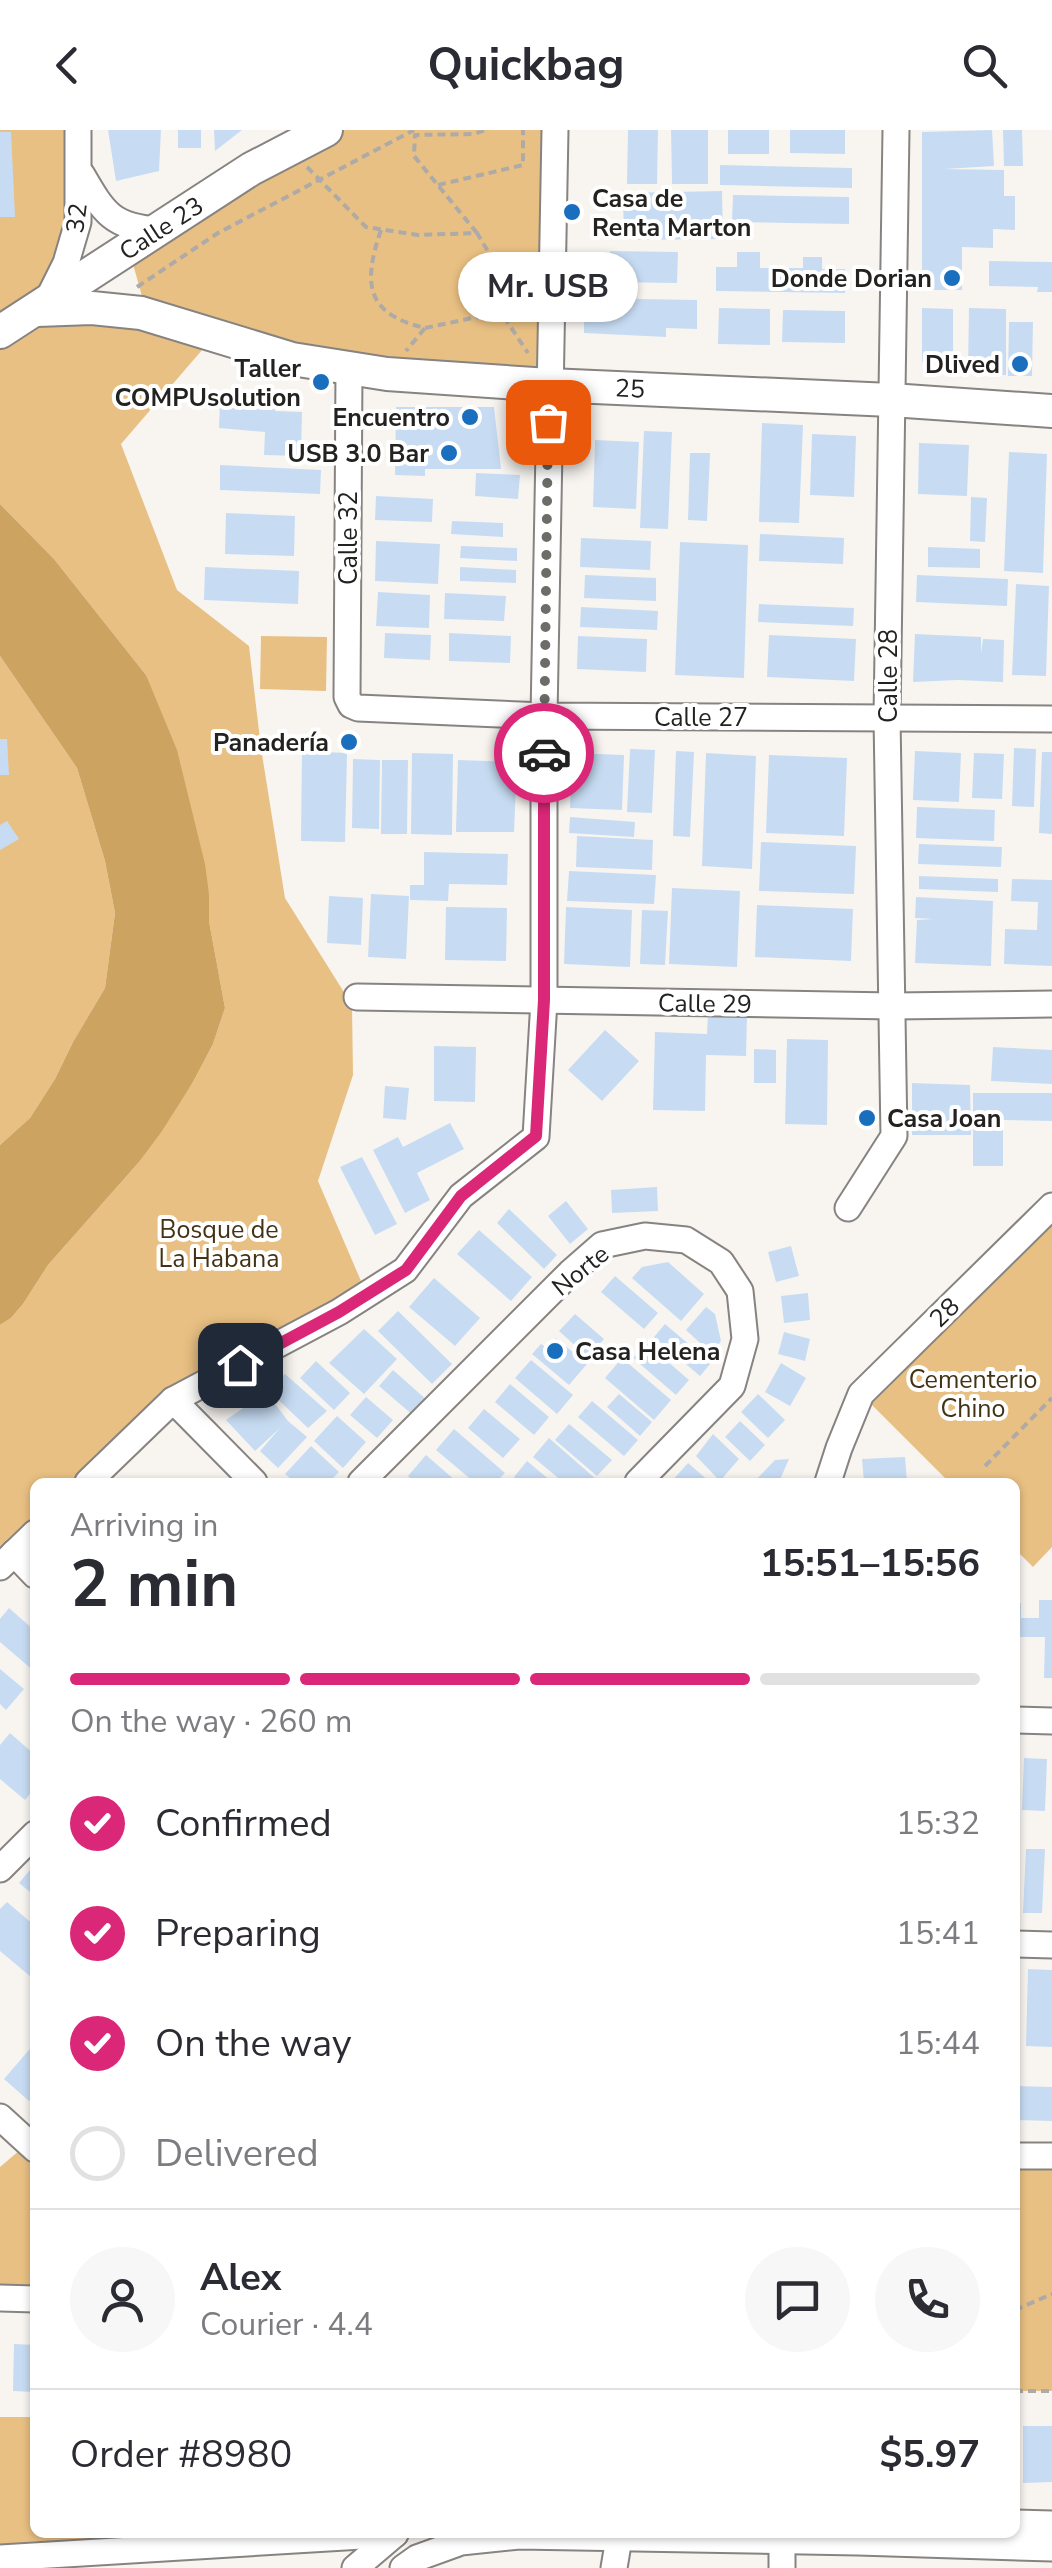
<!DOCTYPE html>
<html lang="en">
<head>
<meta charset="utf-8">
<style>
  body { margin:0; font-family:"Nunito Sans",sans-serif; background:#f7f7f7; color:#2b2b33; height:100vh; display:flex; flex-direction:column; font-size:38px; white-space:nowrap }
  * { box-sizing:border-box; margin:0 }
  p { font-size:32px; color:#7c7c81 }
  .icon { flex:none; width:55px; height:55px; fill:none; stroke:currentColor; stroke-width:2; stroke-linecap:round; stroke-linejoin:round }
  .map { position:relative; flex:1; overflow:hidden }
  .panel { position:absolute; left:30px; top:1348px; width:990px; height:1060px; display:flex; flex-direction:column; background:#fff; border-radius:15px; box-shadow:0 2px 8px #0004 }
  .panel>* { flex:none }
  .pin { position:absolute; display:grid; place-items:center; width:85px; height:85px; color:#fff; margin:-42px; border-radius:20px; box-shadow:0 5px 15px #0006 }
  .courier { position:absolute; display:grid; place-items:center; width:100px; height:100px; margin:-50px; border:8px solid #db2777; border-radius:50%; background:#fff; color:#222; box-shadow:0 2px 12px #0007 }
  .bubble { position:absolute; height:70px; border-radius:35px; background:#fff; box-shadow:0 2px 8px #0004; font-size:32px; font-weight:700; line-height:70px; text-align:center }
  .headline em { font-style:normal; font-weight:700 }
  .headline div { display:flex; flex-direction:column-reverse }
  .headline { display:flex; align-items:center; justify-content:space-between; height:170px; padding:0 40px }
  h1 { font-size:65px; font-weight:700; line-height:75px }
  .bar { display:grid; grid-template-columns:repeat(4,1fr); gap:15px 10px; align-content:center; height:120px; padding:0 40px }
  .bar i { height:12px; border-radius:8px; background:#e1e1e2 }
  .bar .on { background:#db2777 }
  .bar p { grid-column:span 4 }
  .line { display:flex; align-items:center; gap:25px; padding:0 40px; border-top:2px solid #e1e1e2 }
  .line div { flex:1 }
  .round { display:grid; place-items:center; flex:none; width:105px; height:105px; border-radius:52px; background:#f7f7f7 }
  ol { padding:0 40px; list-style:none }
  li { display:flex; align-items:center; gap:30px; height:110px }
  li p { margin-inline-start:auto }
  li .icon { padding:10px; border-radius:50%; background:#db2777; color:#fff; stroke-width:4 }
  li:last-child { color:#7c7c81 }
  li i { width:55px; height:55px; border:5px solid #e1e1e2; border-radius:50% }
  header { display:flex; justify-content:space-between; align-items:center; height:130px; padding:0 40px; background:#fff; font-size:45px; font-weight:700 }
  .map>svg:first-child { display:block }
</style>
</head>
<body>
<header><svg class="icon" aria-label="back" viewBox="0 0 24 24"><path d="M15 5l-7 7 7 7"/></svg>Quickbag<svg class="icon" aria-label="search" viewBox="0 0 24 24"><circle cx="10" cy="10" r="6"/><path d="M15 15l6 6"/></svg></header>
<div class="map">
<svg width="1052" height="2438" viewBox="0 0 1052 2438">
  <rect width="100%" height="100%" fill="#f8f5f1"/>
  <g fill="#e9c083">
    <path d="M0,0h76l3,74 -32,97 100,13 -18,-64 197,-120h229l-6,255 -334,-50 -94,109 56,146 72,56 12,102 24,150 67,107 1,70 -35,106 49,114 -194,105 -85,82h-53v51l-35,34v-242l11,-7 12,-14 25,-39 91,-103 54,-80 20,-38 12,-36 -16,-87v-27l-63,-219 -92,-116 -54,-55z"/>
    <path d="M261,506l66,1 -1,54 -66,-2z"/>
    <path d="M0,526l77,112 28,93 10,52 -10,75 -32,54 -18,37 -25,39 -30,27z"/>
    <path d="M1052,1078v339l-19,20 -18,-18v-67h-66l-88,-88z"/>
    <path d="M27,2014l8,5v148l-35,-1v-129z"/>
    <rect x="1015" y="2026" width="37" height="235"/>
    <path d="M0,2287h35v115l131,1 2,16 -168,10z"/>
  </g>
  <path fill="#cda361" d="M0,374l54,55 92,116 31,75 28,114 4,30v27l16,87 -12,36 -20,38 -31,49 -23,31 -91,103 -25,39 -12,14 -11,7v-180l30,-27 25,-39 18,-37 32,-54 10,-75 -10,-52 -28,-93 -77,-112z"/>
  <g fill="#c7dcf3">
    <path d="M108,0h53l-2,41 -43,10z"/>
    <rect x="178" y="0" width="23" height="18"/>
    <path d="M214,0h28l-27,21z"/>
    <path d="M628,0h30l-1,54h-30z"/>
    <path d="M671,0h37v54h-36z"/>
    <rect x="728" y="0" width="41" height="24"/>
    <path d="M790,0h55v24l-55,-1z"/>
    <path d="M992,0l2,36 -49,3 59,1v26h11v34l-22,-1v19l-31,-1v43h-40v-158z"/>
    <path d="M1003,0h19l1,36h-19z"/>
    <path d="M0,2h11l4,85h-15z"/>
    <path d="M720,35l132,3v20l-132,-3z"/>
    <path d="M722,61l1,48 -99,1 -1,-47z"/>
    <path d="M733,65l116,2v27l-117,-2z"/>
    <path d="M610,121l68,1 -1,31 -68,-1z"/>
    <path d="M737,122h23v16h43v-11h19v12h23v24l-129,-2v-24h21z"/>
    <path d="M989,131l63,1v30h-15l1,-5 -49,-1z"/>
    <path d="M584,168l113,2v29l-31,-1v9l-82,-4z"/>
    <path d="M719,178l51,1v36l-52,-1z"/>
    <path d="M922,178l31,1v53h-31z"/>
    <path d="M969,178l37,1v66h-20v-6h-18z"/>
    <path d="M783,180l62,1v32l-63,-1z"/>
    <path d="M1009,192h24l-1,54h-24z"/>
    <path d="M244,261l32,1 -1,19 27,1 -1,44 -37,-1 1,-23 -46,-4 1,-27 23,1z"/>
    <path d="M396,277h98l7,62h-76v7l-30,-1z"/>
    <path d="M762,293l41,2 -4,98 -40,-1z"/>
    <path d="M644,301l28,1 -4,97 -28,-1z"/>
    <path d="M812,304l44,2 -2,61 -44,-2z"/>
    <path d="M595,310l44,2 -3,67 -43,-2z"/>
    <path d="M919,313l50,2 -2,51 -49,-2z"/>
    <path d="M1009,322l38,2 -4,119 -39,-2z"/>
    <path d="M690,323h20l-3,68 -19,-1z"/>
    <path d="M220,335l101,5 -1,24 -100,-4z"/>
    <path d="M476,343l44,2 -2,24 -43,-3z"/>
    <path d="M376,366l57,3 -1,23 -57,-2z"/>
    <path d="M971,367l16,1 -2,44 -15,-1z"/>
    <path d="M226,383l69,3 -1,40 -69,-2z"/>
    <path d="M452,391l51,2v14l-52,-3z"/>
    <path d="M760,404l84,4 -1,26 -84,-3z"/>
    <path d="M581,408l70,3 -1,29 -70,-3z"/>
    <path d="M376,411l64,3 -2,40 -63,-3z"/>
    <path d="M680,412l68,3 -4,133 -69,-3z"/>
    <path d="M461,416l56,2v13l-57,-3z"/>
    <path d="M928,417l52,2v19l-52,-1z"/>
    <path d="M205,437l94,4 -1,33 -94,-4z"/>
    <path d="M460,437l56,3v13l-56,-2z"/>
    <path d="M585,445l71,3v23l-72,-3z"/>
    <path d="M917,445l91,4 -1,27 -91,-4z"/>
    <path d="M1016,454l33,2 -3,90 -34,-1z"/>
    <path d="M378,462l52,3 -1,33 -53,-2z"/>
    <path d="M445,463l61,3 -2,25 -60,-2z"/>
    <path d="M759,474l95,4 -1,18 -95,-4z"/>
    <path d="M581,477l77,4 -1,19 -77,-3z"/>
    <path d="M385,503l46,2 -1,25 -46,-2z"/>
    <path d="M449,503l62,3 -1,27 -61,-2z"/>
    <path d="M915,504l66,3v16l2,-14 21,1 -1,42 -45,-2 -45,2z"/>
    <path d="M769,505l87,4 -2,42 -87,-4z"/>
    <path d="M578,506l69,3 -1,33 -69,-3z"/>
    <path d="M0,609h7l2,36h-9z"/>
    <path d="M1014,618l22,1 -2,58 -22,-1z"/>
    <path d="M630,619l25,1 -3,63 -25,-1z"/>
    <path d="M302,621l45,2 -2,89 -44,-1z"/>
    <path d="M676,621l18,1 -4,85 -17,-1z"/>
    <path d="M915,621l46,2 -2,49 -46,-2z"/>
    <path d="M1042,622h10v82l-13,-1z"/>
    <path d="M412,623l41,1 -1,81 -41,-1z"/>
    <path d="M572,623l52,2 -2,55 -52,-2z"/>
    <path d="M706,623l50,3 -4,113 -50,-3z"/>
    <path d="M974,623l30,1 -2,45 -30,-1z"/>
    <path d="M769,625l78,3 -3,78 -78,-3z"/>
    <path d="M353,629l27,1 -1,69 -27,-1z"/>
    <path d="M382,630h26l-1,74h-26z"/>
    <path d="M458,630l59,2 -3,70h-58z"/>
    <path d="M917,677l78,3 -1,31 -78,-3z"/>
    <path d="M570,687l65,5 -1,15 -65,-4z"/>
    <path d="M7,691l12,18 -19,11v-25z"/>
    <path d="M577,706l76,4 -1,30 -76,-3z"/>
    <path d="M761,712l95,4 -2,48 -95,-3z"/>
    <path d="M919,714l83,3 -1,20 -83,-3z"/>
    <path d="M424,722l84,2 -1,31 -58,-1 -1,17 -38,-1v-15h14z"/>
    <path d="M569,741l87,4 -2,29 -87,-3z"/>
    <path d="M919,746l79,3v13l-79,-3z"/>
    <path d="M1012,749l40,1v86l-48,-2 1,-35 32,1 1,-28 -27,-1z"/>
    <path d="M672,758l68,3 -3,76 -68,-3z"/>
    <path d="M371,764l38,2 -3,63 -38,-2z"/>
    <path d="M329,766l34,2 -2,47 -34,-2z"/>
    <path d="M916,767l77,4 -2,65 -76,-3 2,-43 16,-1 -18,-1z"/>
    <path d="M757,775l96,4 -2,52 -96,-4z"/>
    <path d="M446,777l61,1 -1,53 -61,-1z"/>
    <path d="M566,777l66,3 -2,57 -66,-3z"/>
    <path d="M642,780l26,1 -3,54 -25,-1z"/>
    <path d="M708,885l39,1 -1,40 -40,-1 -1,56 -52,-1 2,-78 52,2z"/>
    <path d="M605,900l34,31 -37,40 -34,-31z"/>
    <path d="M787,909l41,1 -1,85 -42,-1z"/>
    <path d="M434,916l42,1 -1,55 -41,-1z"/>
    <path d="M993,917l59,3v34l-61,-3z"/>
    <path d="M754,919l22,1v33h-22z"/>
    <path d="M912,953l58,2 1,50h-59z"/>
    <path d="M385,956l24,2 -3,32 -23,-2z"/>
    <path d="M973,963h79v28l-49,-1v46h-30z"/>
    <path d="M450,993l14,26 -47,24 13,27 -25,13 -32,-63 25,-13 5,10z"/>
    <path d="M362,1027l35,67 -22,11 -35,-68z"/>
    <path d="M657,1057l1,24 -46,2 -1,-23z"/>
    <path d="M566,1071l22,28 -18,15 -22,-28z"/>
    <path d="M509,1079l48,46 -13,14 -47,-46z"/>
    <path d="M479,1100l53,47 -21,24 -54,-47z"/>
    <path d="M791,1116l8,30 -23,6 -8,-30z"/>
    <path d="M668,1132l36,32 -23,27 -49,-43 10,-11z"/>
    <path d="M615,1146l43,37 -14,16 -43,-37z"/>
    <path d="M434,1148l46,40 -25,28 -46,-39z"/>
    <path d="M808,1163l2,27 -26,3 -3,-27z"/>
    <path d="M706,1177l9,7 6,27 -9,13 -26,-24z"/>
    <path d="M398,1181l54,53 -20,20 -54,-53z"/>
    <path d="M575,1184l29,25 -16,18 -29,-26z"/>
    <path d="M665,1194l46,39 -11,13 -46,-39z"/>
    <path d="M364,1199l33,30 -33,35 -35,-31z"/>
    <path d="M784,1202l26,7 -5,22 -27,-7z"/>
    <path d="M556,1208l31,26 -18,21 -37,-31 9,-10 6,4z"/>
    <path d="M646,1213l43,37 -13,15 -43,-37z"/>
    <path d="M622,1228l49,42 -17,20 -49,-42z"/>
    <path d="M531,1230l42,35 -16,19 -42,-36z"/>
    <path d="M316,1231l34,32 -16,17 -34,-32z"/>
    <path d="M781,1233l25,15 -16,28 -25,-14z"/>
    <path d="M393,1240l35,31 -13,16 -36,-31z"/>
    <path d="M285,1244l42,37 -19,17 -41,-39z"/>
    <path d="M510,1254l39,33 -15,18 -39,-33z"/>
    <path d="M266,1262l22,29 19,16 -29,31 -18,-17 20,-23 -25,23 -29,-31z"/>
    <path d="M619,1264l33,28 -12,14 -33,-29z"/>
    <path d="M758,1264l27,26 -17,18 -27,-26z"/>
    <path d="M366,1267l27,23 -16,18 -27,-23z"/>
    <path d="M592,1271l46,39 -14,16 -46,-39z"/>
    <path d="M484,1279l36,30 -17,19 -35,-30z"/>
    <path d="M337,1286l29,26 -23,26 -29,-27z"/>
    <path d="M740,1291l25,24 -15,16 -25,-24z"/>
    <path d="M569,1294l43,36 -15,16 -42,-36z"/>
    <path d="M454,1299l51,44 -9,9h-22l-38,-32z"/>
    <path d="M713,1304l26,25 -19,22 -24,-25z"/>
    <path d="M549,1308l48,42 -3,2h-31l-30,-25z"/>
    <path d="M311,1316l28,26 -10,10h-34l-10,-8z"/>
    <path d="M426,1325l31,27h-42l-7,-6z"/>
    <path d="M905,1327l2,25h-43l-2,-23z"/>
    <path d="M789,1329l-10,23h-25l21,-22z"/>
    <path d="M527,1331l25,21h-32l-6,-5z"/>
    <path d="M688,1333l22,19h-39z"/>
    <path d="M1039,1470h13v78h-8l1,-41h-30v-34h6v15h18z"/>
    <path d="M9,1478l26,23v41l-35,-30v-23z"/>
    <path d="M0,1539l24,20 -18,21 -6,-6z"/>
    <path d="M10,1603l25,22v33l-10,12 -25,-21v-34z"/>
    <path d="M1024,1628l23,1 -2,52 -23,-1z"/>
    <path d="M1026,1719h19l-3,64h-19z"/>
    <path d="M35,1734v32l-16,-13z"/>
    <path d="M7,1772l28,24v46l-4,5 -31,-26v-42z"/>
    <path d="M1028,1839l24,1v77l-26,-1z"/>
    <path d="M35,1913v52l-6,6 -25,-22z"/>
    <path d="M1015,1956l37,1v34l-37,-1z"/>
    <path d="M14,2214l21,1v47l-22,-1z"/>
    <path d="M1023,2296h29v56l-29,1z"/>
  </g>
  <g fill="none" stroke-linecap="round" stroke-linejoin="round">
    <defs>
      <g id="minor">
        <path d="M82,45c22,38 30,52 77,55"/>
        <path d="M47,171l19,-38 12,-41v-92"/>
        <path d="M349,239l-2,328 4,8 7,3 186,8 508,3"/>
        <path d="M357,867l536,9 159,-2"/>
        <path d="M848,1078l46,-72 -7,-418 9,-588"/>
        <path d="M173,1270l81,82"/>
        <path d="M88,1352l85,-82 166,-88 66,-42 56,-74 75,-59 8,-137v-284l11,-586"/>
        <path d="M361,1352l209,-209 32,-28 43,-9 41,4 35,22 19,29 5,48 -13,47 -94,96"/>
        <path d="M828,1352l11,-34 22,-54 191,-188"/>
        <path d="M14,1423l21,22"/>
        <path d="M0,1437l35,-34"/>
        <path d="M1015,1590l37,1"/>
        <path d="M0,1739l35,-35"/>
        <path d="M1015,1814l37,1"/>
        <path d="M0,1987l35,32"/>
        <path d="M1015,2026h37"/>
        <path d="M0,2168l35,1"/>
        <path d="M1015,2393l37,1"/>
        <path d="M0,2428l395,-24"/>
        <path d="M355,2438l40,-34"/>
        <path d="M403,2438l14,-10 44,-16 58,-6 339,6 194,6"/>
        <path d="M614,2438l6,-36"/>
        <path d="M782,2438v-36"/>
      </g>
      <g id="major">
        <path d="M37,180l55,-2 49,5 151,46 95,15 162,11 342,15 161,11"/>
        <path d="M0,202l251,-163 75,-39"/>
      </g>
    </defs>
    <use href="#minor" stroke="#868380" stroke-width="29"/>
    <use href="#major" stroke="#868380" stroke-width="36"/>
    <g stroke="#adaaa7" stroke-width="4" stroke-dasharray="8 5" stroke-linecap="butt">
      <path d="M307,37l59,60 52,8 59,-2 15,25 6,50 30,45"/>
      <path d="M438,55l85,-20v-35"/>
      <path d="M381,100c-18,53 -16,84 44,98l-19,23"/>
      <path d="M477,103l-63,-77 1,-21 58,-1 13,-4"/>
      <path d="M137,157l81,-54 196,-103"/>
      <path d="M425,198l76,-16"/>
      <path d="M985,1336l67,-68"/>
      <path d="M1015,2180l37,-16"/>
      <path d="M1015,2261h37"/>
    </g>
    <use href="#minor" stroke="#fff" stroke-width="25"/>
    <use href="#major" stroke="#fff" stroke-width="32"/>
  </g>
  <g fill="none" stroke-linecap="round" stroke-linejoin="round">
    <path stroke="#6e6c69" stroke-width="10" stroke-dasharray="0 18" d="M544,623l4,-331"/>
    <path stroke="#db2777" stroke-width="12" d="M240,1235l99,-53 67,-42 55,-74 75,-60 8,-136v-247"/>
  </g>
  <g fill="#196fbd" stroke="#fff" stroke-width="4">
    <circle cx="572" cy="82" r="10"/>
    <circle cx="952" cy="148" r="10"/>
    <circle cx="1020" cy="234" r="10"/>
    <circle cx="321" cy="252" r="10"/>
    <circle cx="470" cy="287" r="10"/>
    <circle cx="449" cy="323" r="10"/>
    <circle cx="349" cy="612" r="10"/>
    <circle cx="867" cy="988" r="10"/>
    <circle cx="555" cy="1221" r="10"/>
  </g>
  <g text-anchor="middle" stroke-width="8" stroke-linejoin="round" paint-order="stroke">
    <g font-size="25" font-weight="bold" fill="#232220" stroke="#fff" text-anchor="end">
      <text x="592" y="77" text-anchor="start">Casa de<tspan x="592" dy="29">Renta Marton</tspan></text>
      <text x="932" y="157">Donde Dorian</text>
      <text x="1000" y="243">Dlived</text>
      <text x="301" y="247">Taller<tspan x="301" dy="29">COMPUsolution</tspan></text>
      <text x="450" y="296">Encuentro</text>
      <text x="429" y="332">USB 3.0 Bar</text>
      <text x="329" y="621">Panadería</text>
      <text x="887" y="997" text-anchor="start">Casa Joan</text>
      <text x="575" y="1230" text-anchor="start">Casa Helena</text>
    </g>
    <g font-size="25" fill="#232220" stroke="#fff">
      <text transform="translate(76 88) rotate(-83)" y="9">32</text>
      <text transform="translate(161 98) rotate(-33)" y="9">Calle 23</text>
      <text transform="translate(630 258) rotate(3)" y="9">25</text>
      <text transform="translate(348 408) rotate(-90)" y="9">Calle 32</text>
      <text transform="translate(888 546) rotate(-90)" y="9">Calle 28</text>
      <text x="701" y="596">Calle 27</text>
      <text transform="translate(705 873) rotate(1)" y="9">Calle 29</text>
      <text transform="translate(580 1140) rotate(-39)" y="9">Norte</text>
      <text transform="translate(944 1182) rotate(-44)" y="9">28</text>
    </g>
    <g font-size="25" fill="#443214" stroke="#fff">
      <text x="219" y="1108">Bosque de<tspan x="219" dy="29">La Habana</tspan></text>
      <text x="973" y="1258">Cementerio<tspan x="973" dy="29">Chino</tspan></text>
    </g>
  </g>
</svg>
<div class="pin" style="left:548px;top:292px;background:#ea580c"><svg class="icon" aria-label="bag" viewBox="0 0 24 24"><path d="M5 8h14l-1 12H6zM9 8a3 3 0 0 1 6 0"/></svg></div>
<div class="pin" style="left:240px;top:1235px;background:#1f2937"><svg class="icon" aria-label="home" viewBox="0 0 24 24"><path d="M3 11l9-7 9 7M6 9v11h12V9"/></svg></div>
<div class="courier" style="left:544px;top:623px"><svg class="icon" aria-label="car" viewBox="0 0 24 24"><path d="M5 17H2v-5l4-1 3-4h7l3 4 3 1v5h-3M9 17h6M6 11h13"/><circle cx="7" cy="17" r="2"/><circle cx="17" cy="17" r="2"/></svg></div>
<div class="bubble" style="left:458px;top:122px;width:180px">Mr. USB</div>
<section class="panel">
<div class="headline"><div><h1>2 min</h1><p>Arriving in</p></div><em>15:51–15:56</em></div>
<div class="bar"><i class="on"></i><i class="on"></i><i class="on"></i><i></i><p>On the way · 260 m</p></div>
<ol>
<li><svg class="icon" aria-label="check" viewBox="0 0 24 24"><path d="M5 12l5 5 9-10"/></svg>Confirmed<p>15:32</p></li>
<li><svg class="icon" aria-label="check" viewBox="0 0 24 24"><path d="M5 12l5 5 9-10"/></svg>Preparing<p>15:41</p></li>
<li><svg class="icon" aria-label="check" viewBox="0 0 24 24"><path d="M5 12l5 5 9-10"/></svg>On the way<p>15:44</p></li>
<li><i></i>Delivered</li>
</ol>
<div class="line" style="height:180px"><a class="round"><svg class="icon" aria-label="person" viewBox="0 0 24 24"><circle cx="12" cy="8" r="4"/><path d="M4 21q1-7 8-7t8 7"/></svg></a><div><b>Alex</b><p>Courier · 4.4</p></div><a class="round"><svg class="icon" aria-label="chat" viewBox="0 0 24 24"><path d="M4 5h16v11H9l-5 4z"/></svg></a><a class="round"><svg class="icon" aria-label="phone" viewBox="0 0 24 24"><path d="M5 4h4l2 5-3 2q2 4 5 5l2-3 5 2v4C11 20 4 13 5 4z"/></svg></a></div>
<div class="line" style="height:130px"><div>Order #8980</div><b>$5.97</b></div>
</section>
</div>
</body>
</html>
